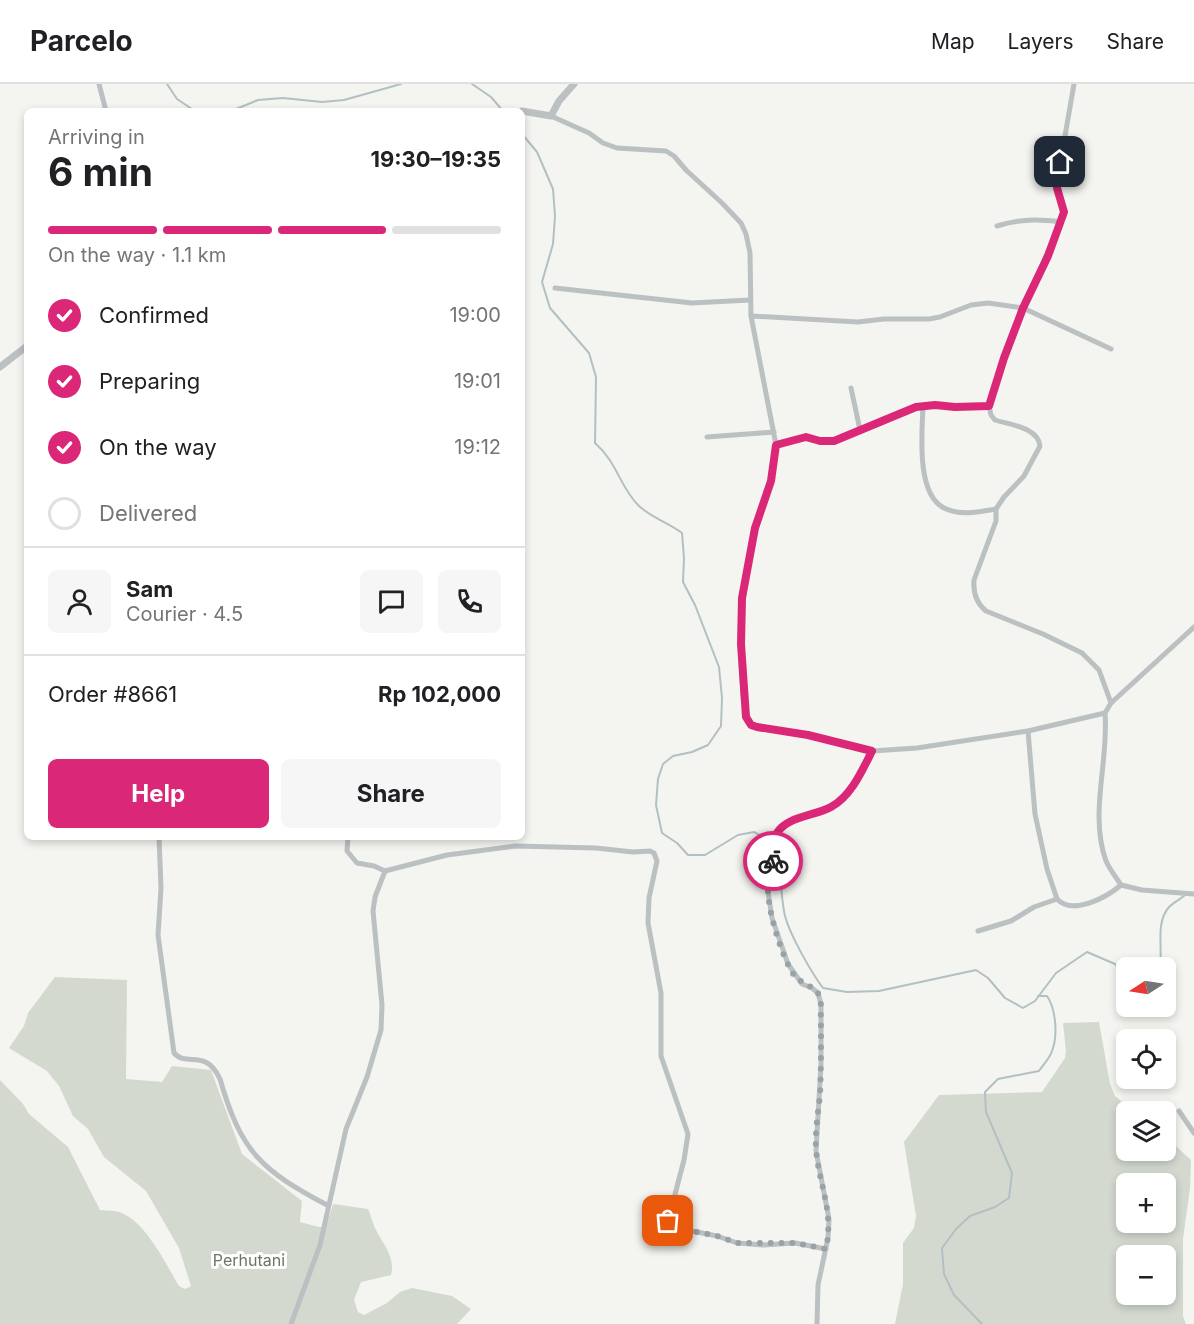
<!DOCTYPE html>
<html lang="en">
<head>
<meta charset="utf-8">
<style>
  body { margin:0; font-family:Inter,sans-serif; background:#f6f6f6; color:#202124; height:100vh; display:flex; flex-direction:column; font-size:22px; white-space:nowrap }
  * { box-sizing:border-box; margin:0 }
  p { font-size:20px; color:#757577 }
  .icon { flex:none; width:33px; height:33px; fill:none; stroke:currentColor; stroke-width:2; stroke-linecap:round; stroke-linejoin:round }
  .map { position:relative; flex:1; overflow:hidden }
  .drawer { position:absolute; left:24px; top:24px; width:501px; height:732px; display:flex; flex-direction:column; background:#fff; border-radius:9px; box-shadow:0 3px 9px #0003 }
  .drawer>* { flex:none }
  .needle { width:39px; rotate:258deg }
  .buttons { position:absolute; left:1116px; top:873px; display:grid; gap:12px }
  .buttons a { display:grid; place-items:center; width:60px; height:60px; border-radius:9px; background:#fff; box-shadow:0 3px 9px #0003; font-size:30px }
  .pin { position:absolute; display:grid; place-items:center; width:51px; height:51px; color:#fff; margin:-26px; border-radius:12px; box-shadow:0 3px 9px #0006 }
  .courier { position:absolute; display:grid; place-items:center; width:60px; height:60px; margin:-30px; border:4px solid #db2777; border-radius:50%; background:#fff; color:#222; box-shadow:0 2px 8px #0007 }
  .head em { font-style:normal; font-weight:700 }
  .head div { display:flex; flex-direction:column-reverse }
  .head { display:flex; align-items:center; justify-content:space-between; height:102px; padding:0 24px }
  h1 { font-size:39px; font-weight:700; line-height:45px }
  .bar { display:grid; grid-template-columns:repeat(4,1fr); gap:9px 6px; align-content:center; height:72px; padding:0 24px }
  .bar i { height:8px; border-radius:4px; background:#e0e0e0 }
  .bar .active { background:#db2777 }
  .bar p { grid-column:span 4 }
  .line { display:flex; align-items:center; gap:15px; padding:0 24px; border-top:2px solid #e0e0e0 }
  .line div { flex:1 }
  .round { display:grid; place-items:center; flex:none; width:63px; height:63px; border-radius:9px; background:#f6f6f6 }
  ol { padding:0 24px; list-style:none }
  li { display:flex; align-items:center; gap:18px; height:66px }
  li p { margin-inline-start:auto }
  li .icon { padding:6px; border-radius:50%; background:#db2777; color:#fff; stroke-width:4 }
  li:last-child { color:#757577 }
  li i { width:33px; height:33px; border:3px solid #e0e0e0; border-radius:50% }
  .cta { display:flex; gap:12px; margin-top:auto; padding:12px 24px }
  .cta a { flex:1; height:69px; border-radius:9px; background:#db2777; color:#fff; font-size:24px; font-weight:700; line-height:69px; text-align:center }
  .cta a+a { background:#f6f6f6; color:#202124 }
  header { display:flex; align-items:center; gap:36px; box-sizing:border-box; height:84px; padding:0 30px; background:#fff; border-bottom:2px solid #e0e0e0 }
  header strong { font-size:28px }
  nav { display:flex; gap:33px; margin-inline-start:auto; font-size:21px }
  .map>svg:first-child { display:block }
</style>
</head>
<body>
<header>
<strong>Parcelo</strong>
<nav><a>Map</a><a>Layers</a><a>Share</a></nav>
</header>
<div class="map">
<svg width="1194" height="1240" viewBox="0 0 1194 1240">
  <rect width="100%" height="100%" fill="#f4f4f0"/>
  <g fill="#d4d9d0" fill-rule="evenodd">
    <path d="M55,893l72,3 -1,99 36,3 10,-16 39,4 31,84 60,47 -2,21 19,5h7l7,-23 35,5c3,6 4,13 7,19 7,15 21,29 16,47l-30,7 -7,18 4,12 6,3 23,-12 13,-11 12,-4 40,8 19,13 -14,15h-457v-244l23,24 6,10 39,33 32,63c6,1 14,0 19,2 26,8 47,52 60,74l6,3 6,-3 -12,-38 -33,-57 -42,-34 -16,-28 -15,-13 -14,-30 -12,-15 -38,-23 15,-22 4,-13z"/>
    <path d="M1099,938l11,62 5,12 18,15 -7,1v38h40v-13l25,23 -1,28 -7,51v77l3,8h-291l8,-40v-41l11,-15 2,-12 -12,-74 35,-47 103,-3 23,-34 1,-7 -3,-28zM1126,1100h40v38h-40zM1126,1172h40v38h-40z"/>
  </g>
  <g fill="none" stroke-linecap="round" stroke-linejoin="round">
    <g stroke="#b2c0c3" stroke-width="2">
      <path d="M167,0l10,15 18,12"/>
      <path d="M472,0l19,13 12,14"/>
      <path d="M231,27l27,-11 25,-2 39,4 22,-2 57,-16"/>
      <path d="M522,50l15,18 16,37 2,27 -2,28 -11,38 8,26 39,45 7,24 -1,66c22,19 25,44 43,62 13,13 30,17 44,28l2,25 -1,24 12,23 24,62 3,31 -1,28 -13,19 -16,7 -19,4 -10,8 -5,15 -2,26 6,28 15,10 11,12h17l33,-20 16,-3 17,9 2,4"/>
      <path d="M774,766c8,21 6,44 11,66 5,19 26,56 38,72l24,4 32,-1 97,-21 12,8 17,20 18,10 12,-7 21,-28 31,-21 28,12 11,14"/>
      <path d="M1160,884c3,-20 -5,-45 9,-61 4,-4 11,-8 15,-11"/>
      <path d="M982,1240l-28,-29 -10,-21 -2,-26 14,-19 14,-13 25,-9 14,-9 3,-25 -26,-61 -1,-20 13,-13 41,-8c4,-6 11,-13 13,-20 6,-15 4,-42 -5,-55h-9"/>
    </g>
    <g stroke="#bbc0c2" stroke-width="5">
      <path d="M99,0l7,27"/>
      <path d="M1074,0l-17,98 7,30 -60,146 -15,48 2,9 4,5c15,5 43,7 45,26l-16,30 -20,21 -8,12v12l-22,59c-1,13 2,23 12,31l57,23 39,19 17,17 12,33"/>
      <path d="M551,32l38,17 14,10 14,5 49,3 8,5 12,14 36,33 19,20 5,11 4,19 1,63 25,129 -5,36 -16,47 -13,70 -1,60 2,38 5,26 9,5 51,8 64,16 45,-3 111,-17 77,-18c4,49 -16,100 1,148 4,9 10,16 15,24l21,5 52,4"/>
      <path d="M997,142c22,-7 41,-7 64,-4"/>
      <path d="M555,204l137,15 58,-3"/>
      <path d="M751,232l107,6 26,-3h45l11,-2 31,-12 17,-2 35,5 88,41"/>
      <path d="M851,304l9,42"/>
      <path d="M923,322c-1,27 -7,88 21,102 16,8 35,4 52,1"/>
      <path d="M707,353l67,-5"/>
      <path d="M776,361l30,-8 14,4h14l82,-34 19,-2 20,2 34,-1"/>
      <path d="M1105,629l6,-10 83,-76"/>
      <path d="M1028,647l7,83 12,55 10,30c16,17 50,-2 64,-14"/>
      <path d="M159,753l2,51 -3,47 16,118c13,15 31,-6 46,26 21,73 41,91 107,126"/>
      <path d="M385,787l62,-16 69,-9 80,2 37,4 17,-1 4,2 3,8 -8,37 -1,25 13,70v63l27,78 -4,26 -16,61 4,6 45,9 20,7 26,2 32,-2 31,6"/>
      <path d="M978,847l33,-10 23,-14 23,-8"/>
      <path d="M1179,1027l15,22"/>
      <path d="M291,1240l29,-79 26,-116 21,-52 14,-47 1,-25 -9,-94 2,-14 10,-26 -11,-5 -17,-3 -10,-12 1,-14"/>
      <path d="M817,1240l1,-39 10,-47 1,-19 -13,-68 5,-86v-61l-3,-11 -6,-5 -10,-4 -14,-20 -16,-46 -5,-33 9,-50c13,-18 36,-18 54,-27 21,-11 32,-37 42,-57"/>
    </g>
    <g stroke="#bbc0c2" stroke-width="7">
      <path d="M522,27l29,5 8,-15 15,-17"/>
      <path d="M0,283l27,-21"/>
    </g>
  </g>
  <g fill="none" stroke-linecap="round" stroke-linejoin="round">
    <path stroke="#97a3a7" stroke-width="6" stroke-dasharray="0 10.8" d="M668,1137l4,6 45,9 20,7h58l31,6c8,-39 -7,-63 -10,-100 -1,-18 2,-36 4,-54 1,-23 1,-46 1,-69 -1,-9 1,-19 -1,-28 -3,-12 -18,-13 -26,-23 -13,-19 -28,-69 -26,-92 0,-8 3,-15 5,-22"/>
    <path stroke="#db2777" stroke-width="8" d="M773,777c2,-8 0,-21 4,-28 10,-17 38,-17 54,-26 20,-11 31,-36 41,-56l-64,-16 -51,-8 -6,-2 -5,-8 -5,-73 1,-46 13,-70 16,-47 5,-36 30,-8 14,4h14l82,-34 19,-2 20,2 34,-1 15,-48 19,-50 25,-52 16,-44 -7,-24 3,-26"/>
  </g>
  <g text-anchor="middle" stroke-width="6" stroke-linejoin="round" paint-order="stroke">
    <g font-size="16" fill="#697763" stroke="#fff">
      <text x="249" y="1182">Perhutani</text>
    </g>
  </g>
</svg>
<div class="buttons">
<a><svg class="needle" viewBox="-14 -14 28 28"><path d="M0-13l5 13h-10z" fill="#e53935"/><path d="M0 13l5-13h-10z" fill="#757577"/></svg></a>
<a><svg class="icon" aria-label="locate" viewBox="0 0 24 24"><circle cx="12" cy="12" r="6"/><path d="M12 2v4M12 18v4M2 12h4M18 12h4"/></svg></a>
<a><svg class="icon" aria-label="layers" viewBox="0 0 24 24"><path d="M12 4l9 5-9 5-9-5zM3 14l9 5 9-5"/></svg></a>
<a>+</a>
<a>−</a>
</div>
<div class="pin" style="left:668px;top:1137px;background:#ea580c"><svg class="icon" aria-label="bag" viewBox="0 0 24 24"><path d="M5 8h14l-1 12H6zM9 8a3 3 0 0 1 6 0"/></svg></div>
<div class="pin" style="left:1060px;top:78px;background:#1f2937"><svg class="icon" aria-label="home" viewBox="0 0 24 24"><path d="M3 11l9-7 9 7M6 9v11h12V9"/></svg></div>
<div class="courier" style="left:773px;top:777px"><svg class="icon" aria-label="bike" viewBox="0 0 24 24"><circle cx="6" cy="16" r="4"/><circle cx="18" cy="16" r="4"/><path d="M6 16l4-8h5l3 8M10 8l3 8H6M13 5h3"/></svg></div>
<section class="drawer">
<div class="head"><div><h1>6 min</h1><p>Arriving in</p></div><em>19:30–19:35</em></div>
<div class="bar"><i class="active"></i><i class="active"></i><i class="active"></i><i></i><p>On the way · 1.1 km</p></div>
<ol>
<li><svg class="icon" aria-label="check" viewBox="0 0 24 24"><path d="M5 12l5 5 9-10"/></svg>Confirmed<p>19:00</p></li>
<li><svg class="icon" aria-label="check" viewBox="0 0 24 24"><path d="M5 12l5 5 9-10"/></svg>Preparing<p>19:01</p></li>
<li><svg class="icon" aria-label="check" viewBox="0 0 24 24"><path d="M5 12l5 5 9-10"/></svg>On the way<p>19:12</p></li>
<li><i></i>Delivered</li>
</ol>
<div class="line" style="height:108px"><a class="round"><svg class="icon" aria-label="person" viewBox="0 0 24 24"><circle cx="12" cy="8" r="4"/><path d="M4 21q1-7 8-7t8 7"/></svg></a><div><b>Sam</b><p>Courier · 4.5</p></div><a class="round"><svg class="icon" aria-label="chat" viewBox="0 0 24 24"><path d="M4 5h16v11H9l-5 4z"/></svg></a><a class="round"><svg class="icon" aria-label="phone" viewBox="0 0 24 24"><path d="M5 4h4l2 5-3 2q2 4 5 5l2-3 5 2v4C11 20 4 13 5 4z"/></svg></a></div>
<div class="line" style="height:78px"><div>Order #8661</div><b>Rp 102,000</b></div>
<div class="cta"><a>Help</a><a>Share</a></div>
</section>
</div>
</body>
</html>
